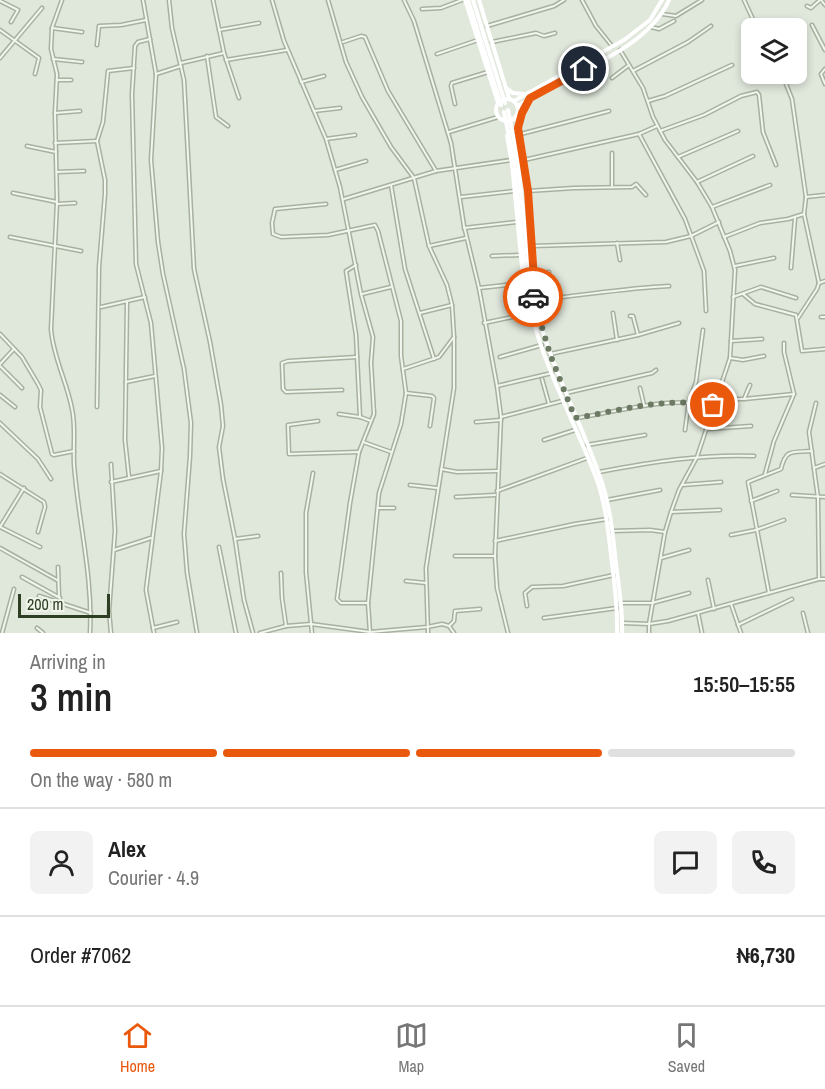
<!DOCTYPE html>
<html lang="en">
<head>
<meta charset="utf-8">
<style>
  body { margin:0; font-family:"Archivo Narrow",sans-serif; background:#f2f2f2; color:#222; height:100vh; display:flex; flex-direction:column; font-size:22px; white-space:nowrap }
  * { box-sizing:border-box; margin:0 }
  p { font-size:20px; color:#767676 }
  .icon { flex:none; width:33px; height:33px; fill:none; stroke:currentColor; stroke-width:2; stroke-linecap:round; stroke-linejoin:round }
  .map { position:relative; height:633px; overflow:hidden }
  .details { display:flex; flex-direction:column; background:#fff; flex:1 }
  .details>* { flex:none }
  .tools { position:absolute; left:741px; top:18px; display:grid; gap:12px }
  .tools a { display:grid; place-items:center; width:66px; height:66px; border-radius:9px; background:#fff; box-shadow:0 3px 9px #0003; font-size:30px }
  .scale { position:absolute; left:18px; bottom:15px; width:92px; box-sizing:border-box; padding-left:6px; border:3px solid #2e3e23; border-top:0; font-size:16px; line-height:21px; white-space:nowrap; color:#2e3e23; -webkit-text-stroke:4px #eff5ea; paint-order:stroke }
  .pin { position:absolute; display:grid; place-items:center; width:51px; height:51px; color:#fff; margin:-26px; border:3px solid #fff; border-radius:50%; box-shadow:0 2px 6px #0007 }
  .courier { position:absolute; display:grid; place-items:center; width:60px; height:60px; margin:-30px; border:4px solid #ea580c; border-radius:50%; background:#fff; color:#222; box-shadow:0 2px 8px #0007 }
  .overview em { font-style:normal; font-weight:600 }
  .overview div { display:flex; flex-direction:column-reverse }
  .overview { display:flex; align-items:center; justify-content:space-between; height:102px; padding:0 30px }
  h1 { font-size:39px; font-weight:600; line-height:45px }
  .bar { display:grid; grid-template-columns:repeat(4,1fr); gap:9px 6px; align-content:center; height:72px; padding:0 30px }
  .bar i { height:8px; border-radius:4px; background:#e0e0e0 }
  .bar .active { background:#ea580c }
  .bar p { grid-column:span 4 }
  .line { display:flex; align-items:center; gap:15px; padding:0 30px; border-top:2px solid #e0e0e0 }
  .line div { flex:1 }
  .round { display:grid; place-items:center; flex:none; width:63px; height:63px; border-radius:9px; background:#f2f2f2 }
  .menu { display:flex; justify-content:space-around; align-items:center; height:84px; border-top:2px solid #e0e0e0; background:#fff; font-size:16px; color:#767676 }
  .menu a { display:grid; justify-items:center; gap:3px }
  .menu .active { color:#ea580c }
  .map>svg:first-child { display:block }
</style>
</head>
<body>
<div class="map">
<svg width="825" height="633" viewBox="0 0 825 633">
  <rect width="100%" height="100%" fill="#e0e7db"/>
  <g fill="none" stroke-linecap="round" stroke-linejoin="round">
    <defs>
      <g id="minor">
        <path d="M62,0l-10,28 -1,21 6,25 -2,39 2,89 -6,127c2,28 16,53 21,80 4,18 1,36 2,55 4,56 19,112 16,169"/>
        <path d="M143,0l13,74 -5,86 7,82 5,32 21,95 7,54 -1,33 -6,78 3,38 10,61"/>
        <path d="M169,0l3,28 12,52 10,189 16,73 11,63 2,21 -4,21 4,32 12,60 9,61 9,33"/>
        <path d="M213,0l11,53 15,45"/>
        <path d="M272,0l12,41 42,98 14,48 21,107 12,43 -2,26 3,51 -15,38 -9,51 -13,96 4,4h27"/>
        <path d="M328,0l18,62 16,35 29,50 23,31 15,68 18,39 5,20 2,32v51l-28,180 2,65"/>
        <path d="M404,0l10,21 37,122 13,83 15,62 18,98 4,31 -6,139 2,32 11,45"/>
        <path d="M582,0l14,26 16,20"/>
        <path d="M744,0l13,28"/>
        <path d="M821,0l4,5"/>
        <path d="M0,1l18,9 -7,12"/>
        <path d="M807,6l4,2 9,-8"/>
        <path d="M422,9l19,-1 21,-8"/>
        <path d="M662,14l14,2 26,-16"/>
        <path d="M812,25l13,25"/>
        <path d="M487,26l67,-20 10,-6"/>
        <path d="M651,27l8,2 15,-8"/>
        <path d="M52,28l30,4"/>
        <path d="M0,30l39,28 -4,16"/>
        <path d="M219,30l40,-7"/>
        <path d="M150,39l-12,3 -3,4 -3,48 4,170 15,59 11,125 -1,23 -15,119 8,43"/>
        <path d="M343,42l18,-6 4,1 23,54 48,80 75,-11"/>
        <path d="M492,42l44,-9 8,3 11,-3"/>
        <path d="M97,45l2,-19 22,-1 25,-5"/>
        <path d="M620,50l23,38 10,29 12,23 32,42 15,25 18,44 5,19 -5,88 -33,99 -18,33 -8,22 -6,20 -16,92 -26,-1"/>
        <path d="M437,54l41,-14"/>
        <path d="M207,56l9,61 12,9"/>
        <path d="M0,58l42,-50"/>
        <path d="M53,59l29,3"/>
        <path d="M226,60l61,-10"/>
        <path d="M181,63l43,-10"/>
        <path d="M825,69l-4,5 4,10"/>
        <path d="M633,71l55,-29 23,-16"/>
        <path d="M156,74l25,-8"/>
        <path d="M782,74l10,25 14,98 -2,17 15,69 -2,6 -19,29"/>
        <path d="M612,78l17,-13"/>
        <path d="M57,80h14"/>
        <path d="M301,82l23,-6"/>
        <path d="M648,101l17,-5 67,-31"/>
        <path d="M455,104l-4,-18 1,-3 36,-11"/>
        <path d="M314,111l26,-3"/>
        <path d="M55,113l25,-2"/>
        <path d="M660,131l44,-16 37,-19 16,-4 2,3 4,37 13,33"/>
        <path d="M449,132l49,-15"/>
        <path d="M639,134l46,85 19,52 2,40"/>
        <path d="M513,136l96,-25"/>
        <path d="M326,139l29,-4"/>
        <path d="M55,143l42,-2"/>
        <path d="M27,146l29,6"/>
        <path d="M678,157l60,-26"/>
        <path d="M524,160l115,-26 18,-8"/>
        <path d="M335,170l31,-9"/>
        <path d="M57,172l27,-1"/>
        <path d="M697,182l56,-26"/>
        <path d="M391,185l14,84 29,90"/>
        <path d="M612,186v-33"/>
        <path d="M528,191l46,-3 58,-1 4,-3 10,11"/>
        <path d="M13,193l44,9"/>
        <path d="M461,197l53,-6"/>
        <path d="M806,197l19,-2"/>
        <path d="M344,199l92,-28"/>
        <path d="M57,204l18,-1"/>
        <path d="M326,204l-51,5 -3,14 1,11 8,3 47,-2 47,-10 3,6 23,90v35l5,37 -5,31 -22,69 -11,110 2,30"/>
        <path d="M712,207l58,-22"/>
        <path d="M464,228l53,-6"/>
        <path d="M10,237l71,14"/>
        <path d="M724,237l36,-14 28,-4 16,-5"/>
        <path d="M617,243l3,17"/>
        <path d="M429,246l37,-8"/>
        <path d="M532,246l134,-4 25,-6 28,-14"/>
        <path d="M492,256l28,-1"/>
        <path d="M356,265l-10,6 10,64 4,82"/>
        <path d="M735,266l39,-8"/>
        <path d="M791,268l4,-50"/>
        <path d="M534,274l15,-2"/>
        <path d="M819,283l6,-2"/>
        <path d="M479,288l46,-5"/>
        <path d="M362,294l29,-7"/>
        <path d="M743,294l12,10 41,11 6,36 23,-2"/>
        <path d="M733,297l28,-10 35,11"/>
        <path d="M535,300c45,-4 89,-12 134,-14"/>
        <path d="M127,302l-2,138 4,37"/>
        <path d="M101,307l44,-10"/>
        <path d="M420,313l32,-8"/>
        <path d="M613,313l4,27"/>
        <path d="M630,316h3l5,19"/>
        <path d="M821,317h4"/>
        <path d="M484,323l47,-10"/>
        <path d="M0,334l22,23 16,27 3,6 -1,17 12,47 2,1 20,-4"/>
        <path d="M731,341l31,-2"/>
        <path d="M550,354l88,-19 41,-12"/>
        <path d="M500,357l42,-12"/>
        <path d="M730,358l13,2 21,-4"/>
        <path d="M0,364l14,-15"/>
        <path d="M0,366l22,22"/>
        <path d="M403,369l36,-12 15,-20"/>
        <path d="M542,379l7,25"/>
        <path d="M126,382l29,-6"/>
        <path d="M497,386l55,-13"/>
        <path d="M640,388l4,17"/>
        <path d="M342,390l-56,2 -3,-3 -1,-26 6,-2 69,-4"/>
        <path d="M406,393l26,3 2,2 -4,28"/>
        <path d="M566,393l86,-20 4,-3"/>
        <path d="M0,395l15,12"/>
        <path d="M716,399h28l50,-5"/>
        <path d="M744,399l6,-14"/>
        <path d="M816,403l-7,29 9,66 1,81"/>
        <path d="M97,407l2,-140 6,-73v-14l-8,-39 6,-19 5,-51 26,-3"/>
        <path d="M339,414l21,3 11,4"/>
        <path d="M501,417l61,-16"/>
        <path d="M578,418c47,-8 86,-21 134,-13"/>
        <path d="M318,421l-30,4 1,29 70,-2"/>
        <path d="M476,422l25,-2"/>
        <path d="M0,423l38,36 13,20"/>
        <path d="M707,429l44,-3"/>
        <path d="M685,430l4,-29 7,-19 7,-52"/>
        <path d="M544,440l31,-10"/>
        <path d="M363,442l28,10"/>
        <path d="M587,445l58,-10"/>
        <path d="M111,464l4,67 -6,80 2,22"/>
        <path d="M814,468l11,-4"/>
        <path d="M441,469l16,3 41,-1"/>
        <path d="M599,472c53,-10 101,-18 155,-16"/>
        <path d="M0,474l44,28 1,5 -7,25"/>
        <path d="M765,474l9,-33 20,-47 -10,-42v-9"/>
        <path d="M111,482l50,-11"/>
        <path d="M410,485l27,3"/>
        <path d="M682,485l39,-3"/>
        <path d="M497,491l90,-33"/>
        <path d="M792,495l33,2"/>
        <path d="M456,497l39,-2"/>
        <path d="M607,500l53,-10"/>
        <path d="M751,501l26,-10"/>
        <path d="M378,508h16"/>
        <path d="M671,512l49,-2"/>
        <path d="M0,527l24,-39"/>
        <path d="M0,527l40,20"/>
        <path d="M612,531l38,-1 15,2"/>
        <path d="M731,535l25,-5 28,-10"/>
        <path d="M235,539l23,-3"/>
        <path d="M495,541l80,-17 32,-5"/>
        <path d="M219,547l17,86"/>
        <path d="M0,548l57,32"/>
        <path d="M114,550l37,-12"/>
        <path d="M455,556h40"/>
        <path d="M661,558l28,-8"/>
        <path d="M58,567l1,30"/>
        <path d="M281,573l1,25 4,28"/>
        <path d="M22,577l38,21"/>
        <path d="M708,580l6,29"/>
        <path d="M406,581l20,2"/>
        <path d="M769,593l-21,-111 33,-13c5,-21 11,-16 31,-18"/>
        <path d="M39,596l52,17"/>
        <path d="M621,603h31l37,-10"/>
        <path d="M731,604l10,29"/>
        <path d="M527,606l-2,-13 7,-6 31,-1 51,-11"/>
        <path d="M698,613l4,20"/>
        <path d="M803,613l5,20"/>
        <path d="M544,618l73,-10"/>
        <path d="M738,625l54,-26"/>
        <path d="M449,626l5,-5 1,-10 25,-2"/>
        <path d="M37,628l6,5"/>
        <path d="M153,628l24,-6"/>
        <path d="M2,633l12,-44"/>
        <path d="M260,633l26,-7 25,-2 59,8 57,-5 15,-3 7,2 5,7"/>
        <path d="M312,633l-6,-61v-59l7,-40"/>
        <path d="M649,633v-9l19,-3 151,-42h6"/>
      </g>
    </defs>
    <use href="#minor" stroke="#a7b1a0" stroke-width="5"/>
    <use href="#minor" stroke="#f1f5ee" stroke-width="2"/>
    <g stroke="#fff" stroke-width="4">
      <path d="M465,0l33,103"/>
      <path d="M479,0l30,98"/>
      <path d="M506,88l7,5 11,1"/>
      <circle cx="507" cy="110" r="11"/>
      <path d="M514,101l110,-61 26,-20 12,-20"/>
      <path d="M518,106c45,-31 128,-53 151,-106"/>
      <path d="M516,117l9,47 9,115 -3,7"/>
      <path d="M518,127l11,-26"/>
      <path d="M507,136l5,28 11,114"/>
      <path d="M529,271c9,73 46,135 70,203 11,29 14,60 17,90 3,23 7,46 6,69"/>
      <path d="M525,272c5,75 48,142 73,211 8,24 10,48 13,72 3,26 7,52 6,78"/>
    </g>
    <g stroke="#fff" stroke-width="4">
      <path d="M468,0l33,105"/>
      <path d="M473,0l32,103"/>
      <path d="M508,110l10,52 11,109"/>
      <path d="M504,112l10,49 11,111"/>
    </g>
  </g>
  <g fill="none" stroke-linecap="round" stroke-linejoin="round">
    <path stroke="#6c7963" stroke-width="6" stroke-dasharray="0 10.8" d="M533,297l17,57 25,64c49,-8 88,-21 138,-13"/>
    <path stroke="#ea580c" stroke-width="8" d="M533,297l-2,-10 3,-8 -6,-88 -10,-63 4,-15 8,-15 54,-29"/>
  </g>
</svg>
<div class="tools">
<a><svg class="icon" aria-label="layers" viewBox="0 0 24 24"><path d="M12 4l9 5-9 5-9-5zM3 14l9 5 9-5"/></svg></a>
</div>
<div class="scale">200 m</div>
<div class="pin" style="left:713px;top:405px;background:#ea580c"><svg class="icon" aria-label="bag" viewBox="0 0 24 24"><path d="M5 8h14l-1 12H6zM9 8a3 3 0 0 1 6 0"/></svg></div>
<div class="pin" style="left:584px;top:69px;background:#1f2937"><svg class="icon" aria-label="home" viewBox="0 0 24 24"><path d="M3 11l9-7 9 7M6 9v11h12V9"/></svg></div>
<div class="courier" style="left:533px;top:297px"><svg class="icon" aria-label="car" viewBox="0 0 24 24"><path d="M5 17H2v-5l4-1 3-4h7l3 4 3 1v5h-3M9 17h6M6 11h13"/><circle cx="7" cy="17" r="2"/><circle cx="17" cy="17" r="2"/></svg></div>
</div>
<section class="details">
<div class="overview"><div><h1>3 min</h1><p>Arriving in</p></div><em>15:50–15:55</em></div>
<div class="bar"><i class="active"></i><i class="active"></i><i class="active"></i><i></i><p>On the way · 580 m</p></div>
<div class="line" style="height:108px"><a class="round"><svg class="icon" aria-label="person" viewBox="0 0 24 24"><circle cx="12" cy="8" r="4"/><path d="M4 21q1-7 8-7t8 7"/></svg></a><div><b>Alex</b><p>Courier · 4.9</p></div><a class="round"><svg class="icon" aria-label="chat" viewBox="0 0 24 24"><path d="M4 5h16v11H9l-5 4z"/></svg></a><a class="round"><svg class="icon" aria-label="phone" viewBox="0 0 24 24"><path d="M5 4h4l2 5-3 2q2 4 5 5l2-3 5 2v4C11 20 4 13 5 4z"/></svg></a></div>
<div class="line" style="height:78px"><div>Order #7062</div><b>₦6,730</b></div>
</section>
<nav class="menu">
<a class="active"><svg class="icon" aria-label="home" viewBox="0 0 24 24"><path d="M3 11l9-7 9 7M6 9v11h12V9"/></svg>Home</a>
<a><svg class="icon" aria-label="map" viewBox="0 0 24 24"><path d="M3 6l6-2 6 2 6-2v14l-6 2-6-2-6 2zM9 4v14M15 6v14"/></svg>Map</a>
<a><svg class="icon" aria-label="saved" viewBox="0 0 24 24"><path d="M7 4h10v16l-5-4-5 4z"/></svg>Saved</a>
</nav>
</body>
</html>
